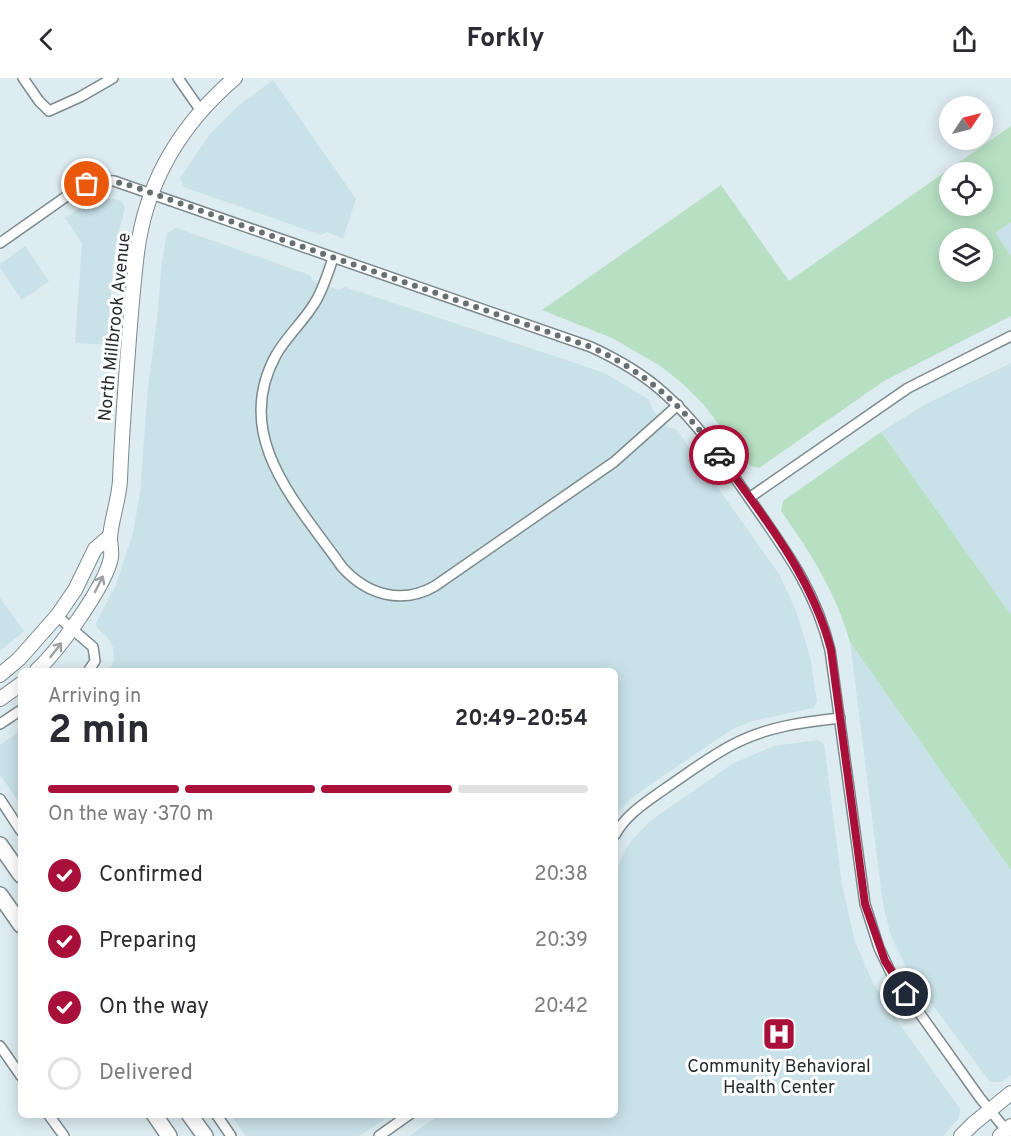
<!DOCTYPE html>
<html lang="en">
<head>
<meta charset="utf-8">
<style>
  body { margin:0; font-family:Overpass,sans-serif; background:#f2f2f3; color:#2b2b33; height:100vh; display:flex; flex-direction:column; font-size:22px; white-space:nowrap }
  * { box-sizing:border-box; margin:0 }
  p { font-size:20px; color:#7c7c81 }
  .icon { flex:none; width:33px; height:33px; fill:none; stroke:currentColor; stroke-width:2; stroke-linecap:round; stroke-linejoin:round }
  .map { position:relative; flex:1; overflow:hidden }
  .panel { position:absolute; left:18px; top:590px; width:600px; height:450px; display:flex; flex-direction:column; background:#fff; border-radius:9px; box-shadow:0 3px 15px #0003 }
  .panel>* { flex:none }
  .needle { width:39px; rotate:55deg }
  .controls { position:absolute; left:939px; top:18px; display:grid; gap:12px }
  .controls a { display:grid; place-items:center; width:54px; height:54px; border-radius:50%; background:#fff; box-shadow:0 3px 15px #0003; font-size:30px }
  .pin { position:absolute; display:grid; place-items:center; width:51px; height:51px; color:#fff; margin:-26px; border:3px solid #fff; border-radius:50%; box-shadow:0 2px 6px #0007 }
  .courier { position:absolute; display:grid; place-items:center; width:60px; height:60px; margin:-30px; border:4px solid #a81039; border-radius:50%; background:#fff; color:#222; box-shadow:0 2px 8px #0007 }
  .overview em { font-style:normal; font-weight:700 }
  .overview div { display:flex; flex-direction:column-reverse }
  .overview { display:flex; align-items:center; justify-content:space-between; height:102px; padding:0 30px }
  h1 { font-size:39px; font-weight:700; line-height:45px }
  .bar { display:grid; grid-template-columns:repeat(4,1fr); gap:9px 6px; align-content:center; height:72px; padding:0 30px }
  .bar i { height:8px; border-radius:4px; background:#e1e1e2 }
  .bar .current { background:#a81039 }
  .bar p { grid-column:span 4 }
  ol { padding:0 30px; list-style:none }
  li { display:flex; align-items:center; gap:18px; height:66px }
  li p { margin-inline-start:auto }
  li .icon { padding:6px; border-radius:50%; background:#a81039; color:#fff; stroke-width:4 }
  li:last-child { color:#7c7c81 }
  li i { width:33px; height:33px; border:3px solid #e1e1e2; border-radius:50% }
  header { display:flex; justify-content:space-between; align-items:center; height:78px; padding:0 30px; background:#fff; font-size:27px; font-weight:700 }
  .map>svg:first-child { display:block }
</style>
</head>
<body>
<header><svg class="icon" aria-label="back" viewBox="0 0 24 24"><path d="M15 5l-7 7 7 7"/></svg>Forkly<svg class="icon" aria-label="share" viewBox="0 0 24 24"><path d="M12 15V3M7 8l5-5 5 5M5 13v7h14v-7"/></svg></header>
<div class="map">
<svg width="1011" height="1058" viewBox="0 0 1011 1058">
  <rect width="100%" height="100%" fill="#ddecf1"/>
  <g fill="#c9e1e8">
    <path d="M273,2l83,119 -13,39 -16,-6 -6,3 -137,-48 -4,-9 30,-44 27,-27z"/>
    <path d="M99,121h15l8,2 3,6 -9,37 -3,22 -6,79 -32,-2 7,-100 -17,-25 21,-14z"/>
    <path d="M1011,144v34l-16,-23z"/>
    <path d="M176,150l134,47 3,6 4,2 22,7 6,-3 234,77 27,10 42,25 6,13 14,15 9,3 102,144 17,37 14,45 7,45 -4,7 -61,13 -21,9 -80,54 -21,16 -15,15v-145h-505l4,-11 -1,-12 -5,-9 -11,-10 -1,-5 20,-38 17,-52 7,-40 8,-106 9,-67 5,-59 5,-28z"/>
    <path d="M25,168l24,35 -27,19 -22,-32v-4z"/>
    <path d="M1011,285v252l-130,-183 43,-27z"/>
    <path d="M0,520l24,33 -24,20z"/>
    <path d="M850,564l161,228v205l-10,7h-11l-73,-98 -13,-21 -13,-27 -8,-32z"/>
    <path d="M21,652v75l-21,-30v-30z"/>
    <path d="M817,662l7,4 18,141 13,57 18,41 16,26 71,100 -1,9 -16,18h-534l31,-21 175,-1v-240l7,-17 9,-16 19,-20 82,-57 42,-18z"/>
    <path d="M231,1037h160l-32,21h-113z"/>
  </g>
  <g fill="#b7e0c3" fill-rule="evenodd">
    <path d="M1011,48v96l-16,11 16,23v60l-127,65 -125,87 -9,-2 -46,-61 -21,-21 -24,-19 -47,-27 -70,-28 179,-125 68,96zM982,94v34h-32v-34zM950,160h32v34h-32z"/>
    <path d="M881,354l130,183v255l-161,-228c-14,-49 -39,-89 -69,-131l2,-10z"/>
  </g>
  <g fill="none" stroke-linecap="round" stroke-linejoin="round">
    <defs>
      <g id="street">
        <path d="M23,0l16,23 10,10 31,-14 33,-19"/>
        <path d="M178,0l23,33"/>
        <path d="M0,165l74,-52c13,-7 25,-11 40,-10l477,166c26,12 51,26 73,46 33,29 58,66 83,102 36,52 68,93 83,155l35,254 14,44 13,27 14,19 74,104 26,32"/>
        <path d="M333,180c-5,15 -10,32 -19,46 -11,18 -27,32 -38,51 -45,82 21,148 66,212 25,28 60,38 93,19l179,-124 64,-57"/>
        <path d="M749,420l159,-110 103,-52"/>
        <path d="M57,538l36,31 2,14 -6,9"/>
        <path d="M0,646l21,-14"/>
        <path d="M0,721l21,32"/>
        <path d="M615,757c11,-21 33,-34 51,-47 22,-15 43,-31 66,-43 33,-18 71,-23 108,-27"/>
        <path d="M0,968l21,30"/>
        <path d="M48,1036l16,22"/>
        <path d="M216,1036l15,22"/>
        <path d="M379,1058l31,-22"/>
      </g>
      <g id="secondary">
        <path d="M37,592c21,-19 70,-86 74,-113 1,-6 -1,-13 -1,-19 1,-18 9,-38 10,-58 2,-52 6,-103 10,-155 2,-24 4,-48 7,-72 9,-72 44,-129 98,-175"/>
        <path d="M0,597l19,-16 38,-43 18,-26 20,-41 15,-13"/>
        <path d="M0,621l21,-15"/>
        <path d="M961,1058l12,-12 38,-31"/>
        <path d="M1000,1058l11,-10"/>
      </g>
      <g id="primary">
        <path d="M0,767l21,30"/>
        <path d="M0,817l21,30"/>
        <path d="M154,1036l15,22"/>
        <path d="M189,1036l16,22"/>
      </g>
    </defs>
    <use href="#street" stroke="#7c8a8e" stroke-width="12"/>
    <use href="#secondary" stroke="#7c8a8e" stroke-width="16"/>
    <use href="#primary" stroke="#7c8a8e" stroke-width="18"/>
    <use href="#street" stroke="#fff" stroke-width="9"/>
    <use href="#secondary" stroke="#fff" stroke-width="14"/>
    <use href="#primary" stroke="#fff" stroke-width="15"/>
  </g>
  <defs><path id="oneway-shaft" d="M-6 0H5M1.5-3L5.5 0L1.5 3" fill="none" stroke-width="1.6" stroke-linecap="round" stroke-linejoin="round" transform="scale(1.5)"/></defs>
  <g stroke="#9da0a0">
    <use href="#oneway-shaft" transform="translate(99 506) rotate(-63)"/>
    <use href="#oneway-shaft" transform="translate(56 572) rotate(-52)"/>
  </g>
  <g fill="none" stroke-linecap="round" stroke-linejoin="round">
    <path stroke="#666f72" stroke-width="6" stroke-dasharray="0 10.8" d="M87,106c17,-4 28,-3 45,2l134,48 325,113c56,26 92,59 128,108"/>
    <path stroke="#a81039" stroke-width="8" d="M719,377c44,61 93,121 112,195l34,254 20,57 21,33"/>
  </g>
  <defs>
    <symbol id="hospital-square" viewBox="-11 -11 22 22"><rect x="-9" y="-9" width="18" height="18" rx="4" fill="#a81039" stroke="#fff"/><path d="M-5-5h3v3.5h4V-5h3V5h-3V1.5h-4V5h-3Z" fill="#fff"/></symbol>
  </defs>
  <g fill-rule="evenodd">
    <use href="#hospital-square" x="760" y="937" width="38" height="38"/>
  </g>
  <g text-anchor="middle" stroke-width="6" stroke-linejoin="round" paint-order="stroke">
    <g font-size="18" fill="#262c2d" stroke="#fff">
      <text transform="translate(114 249) rotate(-84)" y="6">North Millbrook Avenue</text>
    </g>
    <g font-size="18" fill="#262c2d" stroke="#fff">
      <text x="779" y="994">Community Behavioral<tspan x="779" dy="21">Health Center</tspan></text>
    </g>
  </g>
</svg>
<div class="controls">
<a><svg class="needle" viewBox="-14 -14 28 28"><path d="M0-13l5 13h-10z" fill="#e53935"/><path d="M0 13l5-13h-10z" fill="#7c7c81"/></svg></a>
<a><svg class="icon" aria-label="locate" viewBox="0 0 24 24"><circle cx="12" cy="12" r="6"/><path d="M12 2v4M12 18v4M2 12h4M18 12h4"/></svg></a>
<a><svg class="icon" aria-label="layers" viewBox="0 0 24 24"><path d="M12 4l9 5-9 5-9-5zM3 14l9 5 9-5"/></svg></a>
</div>
<div class="pin" style="left:87px;top:106px;background:#ea580c"><svg class="icon" aria-label="bag" viewBox="0 0 24 24"><path d="M5 8h14l-1 12H6zM9 8a3 3 0 0 1 6 0"/></svg></div>
<div class="pin" style="left:906px;top:916px;background:#1f2937"><svg class="icon" aria-label="home" viewBox="0 0 24 24"><path d="M3 11l9-7 9 7M6 9v11h12V9"/></svg></div>
<div class="courier" style="left:719px;top:377px"><svg class="icon" aria-label="car" viewBox="0 0 24 24"><path d="M5 17H2v-5l4-1 3-4h7l3 4 3 1v5h-3M9 17h6M6 11h13"/><circle cx="7" cy="17" r="2"/><circle cx="17" cy="17" r="2"/></svg></div>
<section class="panel">
<div class="overview"><div><h1>2 min</h1><p>Arriving in</p></div><em>20:49–20:54</em></div>
<div class="bar"><i class="current"></i><i class="current"></i><i class="current"></i><i></i><p>On the way · 370 m</p></div>
<ol>
<li><svg class="icon" aria-label="check" viewBox="0 0 24 24"><path d="M5 12l5 5 9-10"/></svg>Confirmed<p>20:38</p></li>
<li><svg class="icon" aria-label="check" viewBox="0 0 24 24"><path d="M5 12l5 5 9-10"/></svg>Preparing<p>20:39</p></li>
<li><svg class="icon" aria-label="check" viewBox="0 0 24 24"><path d="M5 12l5 5 9-10"/></svg>On the way<p>20:42</p></li>
<li><i></i>Delivered</li>
</ol>
</section>
</div>
</body>
</html>
